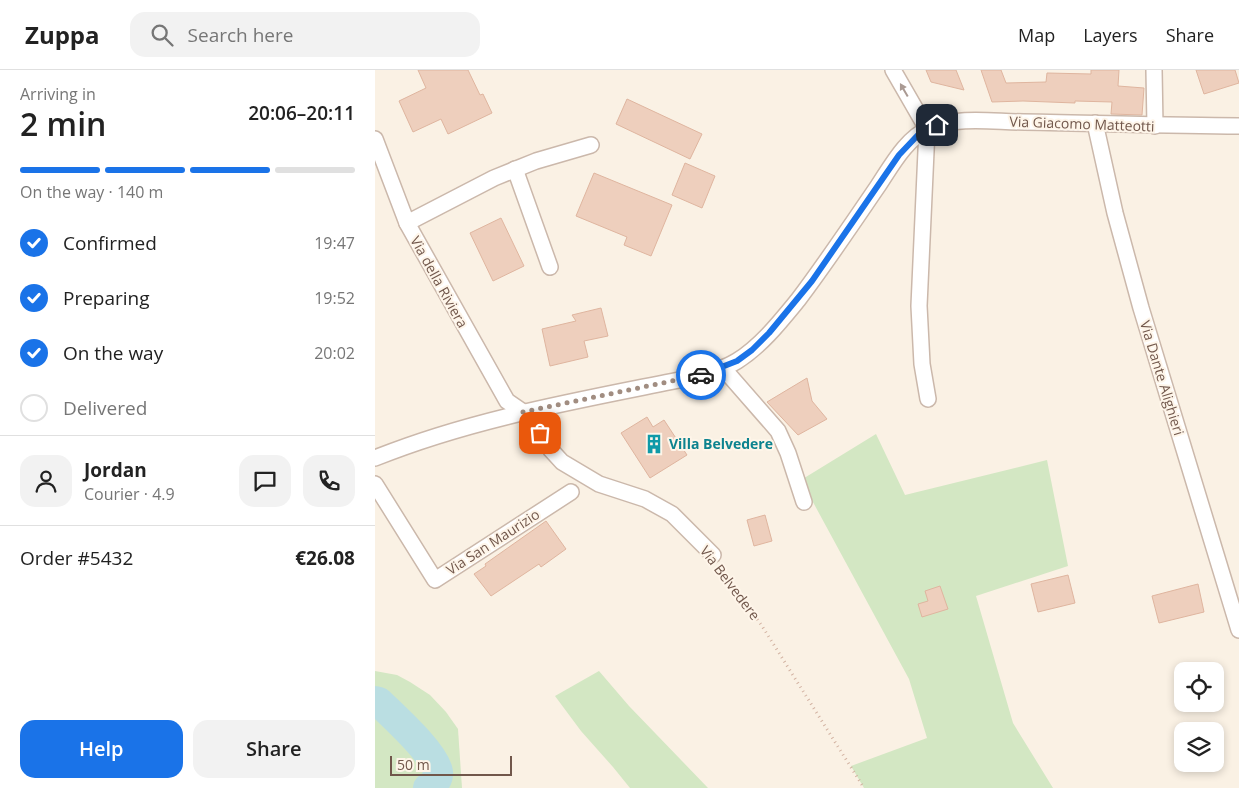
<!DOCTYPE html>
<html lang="en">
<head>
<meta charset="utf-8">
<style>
  body { margin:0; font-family:"Open Sans",sans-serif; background:#f2f2f2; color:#222; height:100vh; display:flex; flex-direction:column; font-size:19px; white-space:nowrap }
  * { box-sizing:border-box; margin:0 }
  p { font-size:16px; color:#767676 }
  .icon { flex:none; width:28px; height:28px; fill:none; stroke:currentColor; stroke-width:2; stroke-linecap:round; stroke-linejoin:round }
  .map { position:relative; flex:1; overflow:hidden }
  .sheet { display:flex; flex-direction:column; background:#fff; width:375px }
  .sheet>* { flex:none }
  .controls { position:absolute; left:799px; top:592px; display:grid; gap:10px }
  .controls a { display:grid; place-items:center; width:50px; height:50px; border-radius:10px; background:#fff; box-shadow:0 2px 8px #0003; font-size:25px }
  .scale { position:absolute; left:15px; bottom:12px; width:122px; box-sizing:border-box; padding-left:5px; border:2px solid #71574b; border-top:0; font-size:14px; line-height:18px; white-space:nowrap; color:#71574b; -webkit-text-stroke:4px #fef5e9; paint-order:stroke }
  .pin { position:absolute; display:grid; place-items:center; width:42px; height:42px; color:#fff; margin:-21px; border-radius:10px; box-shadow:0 2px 8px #0006 }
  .courier { position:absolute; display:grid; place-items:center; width:50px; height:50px; margin:-25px; border:4px solid #1a73e8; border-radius:50%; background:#fff; color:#222; box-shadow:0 1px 6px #0007 }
  .summary em { font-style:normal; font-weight:600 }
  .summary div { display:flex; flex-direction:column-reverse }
  .summary { display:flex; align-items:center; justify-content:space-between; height:85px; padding:0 20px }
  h1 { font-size:32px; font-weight:600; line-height:38px }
  .bar { display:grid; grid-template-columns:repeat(4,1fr); gap:8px 5px; align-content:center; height:60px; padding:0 20px }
  .bar i { height:6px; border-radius:4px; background:#e0e0e0 }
  .bar .on { background:#1a73e8 }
  .bar p { grid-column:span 4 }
  .line { display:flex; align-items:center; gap:12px; padding:0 20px; border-top:1px solid #e0e0e0 }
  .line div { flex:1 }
  .round { display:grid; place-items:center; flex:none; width:52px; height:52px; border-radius:15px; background:#f2f2f2 }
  ol { padding:0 20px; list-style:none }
  li { display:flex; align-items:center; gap:15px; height:55px }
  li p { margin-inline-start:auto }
  li .icon { padding:5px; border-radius:50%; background:#1a73e8; color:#fff; stroke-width:4 }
  li:last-child { color:#767676 }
  li i { width:28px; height:28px; border:2px solid #e0e0e0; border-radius:50% }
  .primary-button { display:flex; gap:10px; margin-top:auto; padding:10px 20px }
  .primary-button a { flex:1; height:58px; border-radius:15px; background:#1a73e8; color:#fff; font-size:20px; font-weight:600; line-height:58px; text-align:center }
  .primary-button a+a { background:#f2f2f2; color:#222 }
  header { display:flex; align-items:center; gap:30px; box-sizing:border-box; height:70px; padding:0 25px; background:#fff; border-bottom:1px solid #e0e0e0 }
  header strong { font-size:24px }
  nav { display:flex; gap:28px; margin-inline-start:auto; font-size:18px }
  .search { width:350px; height:45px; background:#f2f2f2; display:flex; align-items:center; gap:12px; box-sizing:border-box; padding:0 18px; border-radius:15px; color:#767676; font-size:19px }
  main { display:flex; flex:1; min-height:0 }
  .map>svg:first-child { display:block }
</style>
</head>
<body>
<header>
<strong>Zuppa</strong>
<div class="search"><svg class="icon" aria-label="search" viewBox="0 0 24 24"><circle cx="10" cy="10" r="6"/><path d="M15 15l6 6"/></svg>Search here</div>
<nav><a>Map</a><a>Layers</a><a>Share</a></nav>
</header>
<main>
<section class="sheet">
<div class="summary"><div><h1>2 min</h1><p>Arriving in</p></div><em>20:06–20:11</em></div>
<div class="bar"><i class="on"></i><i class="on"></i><i class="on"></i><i></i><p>On the way · 140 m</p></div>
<ol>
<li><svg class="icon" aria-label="check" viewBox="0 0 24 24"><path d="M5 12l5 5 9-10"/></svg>Confirmed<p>19:47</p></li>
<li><svg class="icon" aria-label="check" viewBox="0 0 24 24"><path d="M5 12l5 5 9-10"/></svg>Preparing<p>19:52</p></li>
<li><svg class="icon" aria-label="check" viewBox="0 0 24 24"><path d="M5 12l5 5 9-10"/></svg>On the way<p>20:02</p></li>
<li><i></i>Delivered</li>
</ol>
<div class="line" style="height:90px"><a class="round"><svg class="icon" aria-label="person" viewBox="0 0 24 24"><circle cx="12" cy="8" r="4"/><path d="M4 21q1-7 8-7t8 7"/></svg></a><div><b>Jordan</b><p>Courier · 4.9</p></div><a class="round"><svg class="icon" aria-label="chat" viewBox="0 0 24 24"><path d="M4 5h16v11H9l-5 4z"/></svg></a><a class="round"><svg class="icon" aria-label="phone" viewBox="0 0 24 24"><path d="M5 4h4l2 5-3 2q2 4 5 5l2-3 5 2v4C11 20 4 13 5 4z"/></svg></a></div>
<div class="line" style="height:65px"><div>Order #5432</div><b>€26.08</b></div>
<div class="primary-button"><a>Help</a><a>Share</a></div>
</section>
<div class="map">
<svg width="864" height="718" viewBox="0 0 864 718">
  <rect width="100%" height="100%" fill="#faf1e4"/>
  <g fill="#d3e7c3">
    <path d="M501,364l29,61 142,-35 21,106 -92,30 37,127 40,65h-189l-13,-22 76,-28 -18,-59 -108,-199z"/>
    <path d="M0,601l22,4 13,7 20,13 16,17 12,17 4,59h-87z"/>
    <path d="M224,601l30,35 79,82h-78l-17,-21 -32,-36 -26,-35z"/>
  </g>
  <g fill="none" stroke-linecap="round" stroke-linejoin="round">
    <path stroke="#badee2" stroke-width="30" d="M0,631l4,1c15,15 56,51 59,70 1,8 -5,12 -10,16"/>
  </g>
  <g fill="#eecfbd" stroke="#dfb59f">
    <path d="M43,0h50l12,25 3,-1 9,19 -44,21 -7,-15 -28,13 -14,-31 27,-13z"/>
    <path d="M551,0h30l8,20 -33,-8z"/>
    <path d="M606,0h20l5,13 40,-1 1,-9 44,1v-4h28l-1,16 26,2 -2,27 -31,-1 1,-12 -37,-1v2l-52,-2 -31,1z"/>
    <path d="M821,0h39l4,13 -35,11z"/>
    <path d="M252,29l75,35 -12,25 -74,-35z"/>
    <path d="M310,93l30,13 -13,32 -30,-13z"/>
    <path d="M219,103l78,32 -21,51 -27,-11 3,-8 -51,-21z"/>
    <path d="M126,148l23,48 -31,15 -23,-48z"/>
    <path d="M226,238l7,28 -24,5 4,16 -38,9 -8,-37 34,-8 -4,-6z"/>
    <path d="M432,308l5,23 15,18 -29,16 -31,-33z"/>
    <path d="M272,347l6,10 11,-7 23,35 -37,23 -29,-45z"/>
    <path d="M390,445l7,26 -18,5 -7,-26z"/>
    <path d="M171,451l20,28 -25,18 -2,-3 -48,32 -17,-22 12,-8 -1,-2z"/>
    <path d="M693,505l7,28 -37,9 -7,-28z"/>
    <path d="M823,514l6,28 -45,11 -7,-27z"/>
    <path d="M565,516l8,23 -26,8 -4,-13 10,-3 -3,-10z"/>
  </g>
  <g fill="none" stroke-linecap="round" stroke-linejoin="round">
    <defs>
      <g id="minor">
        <path d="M518,0l34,59 -8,177 3,58 6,35"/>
        <path d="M779,0l1,56"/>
        <path d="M720,53l20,90 26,95 98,322"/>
        <path d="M0,69l32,84 100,178 16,11 17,21 11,17 11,12 37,22 46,15 27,15 41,41"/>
        <path d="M140,99l35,98"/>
        <path d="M32,153l87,-45 42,-17 55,-16"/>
        <path d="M348,298l55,63 10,22 16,49"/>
        <path d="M0,388c102,-41 212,-59 319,-81 15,-4 30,-8 43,-16 24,-15 43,-39 61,-61 28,-37 54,-76 80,-114 14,-21 28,-48 52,-58 29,-12 64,-6 94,-6 72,1 143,4 215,4"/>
        <path d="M0,414l60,96 136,-88"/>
      </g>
    </defs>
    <use href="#minor" stroke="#cbb8ab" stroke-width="18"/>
    <path stroke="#d2b2a1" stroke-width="3" stroke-dasharray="1 4" stroke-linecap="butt" d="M345,496l42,60 102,162"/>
    <use href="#minor" stroke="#fff" stroke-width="15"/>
  </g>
  <defs><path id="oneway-solid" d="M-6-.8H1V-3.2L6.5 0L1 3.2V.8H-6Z" transform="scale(1.25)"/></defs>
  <use fill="#aa9a93" href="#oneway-solid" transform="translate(529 20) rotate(-120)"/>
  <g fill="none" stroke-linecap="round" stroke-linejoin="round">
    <path stroke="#a18d81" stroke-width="5" stroke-dasharray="0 9" d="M165,363l-17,-21 178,-37"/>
    <path stroke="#1a73e8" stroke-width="6" d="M326,305l36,-14 15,-11 17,-17 43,-52 87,-126 18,-19 20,-11"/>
  </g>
  <defs>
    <symbol id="building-bare" viewBox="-9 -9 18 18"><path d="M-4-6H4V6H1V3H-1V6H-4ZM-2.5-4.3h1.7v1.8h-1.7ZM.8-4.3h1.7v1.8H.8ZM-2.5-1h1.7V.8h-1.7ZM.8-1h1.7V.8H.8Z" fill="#0f9aa8" stroke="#fef5e9" stroke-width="2.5" paint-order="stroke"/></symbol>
  </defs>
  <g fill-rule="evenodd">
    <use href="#building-bare" x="265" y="360" width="28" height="28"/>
  </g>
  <g text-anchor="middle" stroke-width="4" stroke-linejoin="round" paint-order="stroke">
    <g font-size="14" fill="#71574b" stroke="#fef5e9">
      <text transform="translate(707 54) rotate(2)" y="5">Via Giacomo Matteotti</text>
      <text transform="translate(64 212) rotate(61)" y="5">Via della Riviera</text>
      <text transform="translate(787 308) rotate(73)" y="5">Via Dante Alighieri</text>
      <text transform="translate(118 472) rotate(-33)" y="5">Via San Maurizio</text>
      <text transform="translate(355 513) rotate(53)" y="5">Via Belvedere</text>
    </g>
    <g font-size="14" font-weight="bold" fill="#0d838f" stroke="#fef5e9" text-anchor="start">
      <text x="294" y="379">Villa Belvedere</text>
    </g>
  </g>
</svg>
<div class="controls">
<a><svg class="icon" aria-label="locate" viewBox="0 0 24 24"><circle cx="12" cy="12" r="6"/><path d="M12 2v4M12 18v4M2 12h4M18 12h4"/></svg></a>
<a><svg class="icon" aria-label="layers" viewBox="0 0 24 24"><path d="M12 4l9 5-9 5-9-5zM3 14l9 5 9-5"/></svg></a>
</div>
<div class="scale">50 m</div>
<div class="pin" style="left:165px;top:363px;background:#ea580c"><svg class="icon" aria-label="bag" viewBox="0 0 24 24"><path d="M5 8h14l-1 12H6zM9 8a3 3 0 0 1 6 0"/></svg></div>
<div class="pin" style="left:562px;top:55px;background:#1f2937"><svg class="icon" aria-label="home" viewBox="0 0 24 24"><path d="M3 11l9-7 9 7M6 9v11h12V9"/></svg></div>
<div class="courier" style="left:326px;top:305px"><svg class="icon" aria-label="car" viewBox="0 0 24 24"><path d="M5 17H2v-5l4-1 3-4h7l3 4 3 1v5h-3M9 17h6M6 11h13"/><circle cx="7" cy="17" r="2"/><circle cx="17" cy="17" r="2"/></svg></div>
</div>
</main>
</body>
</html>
